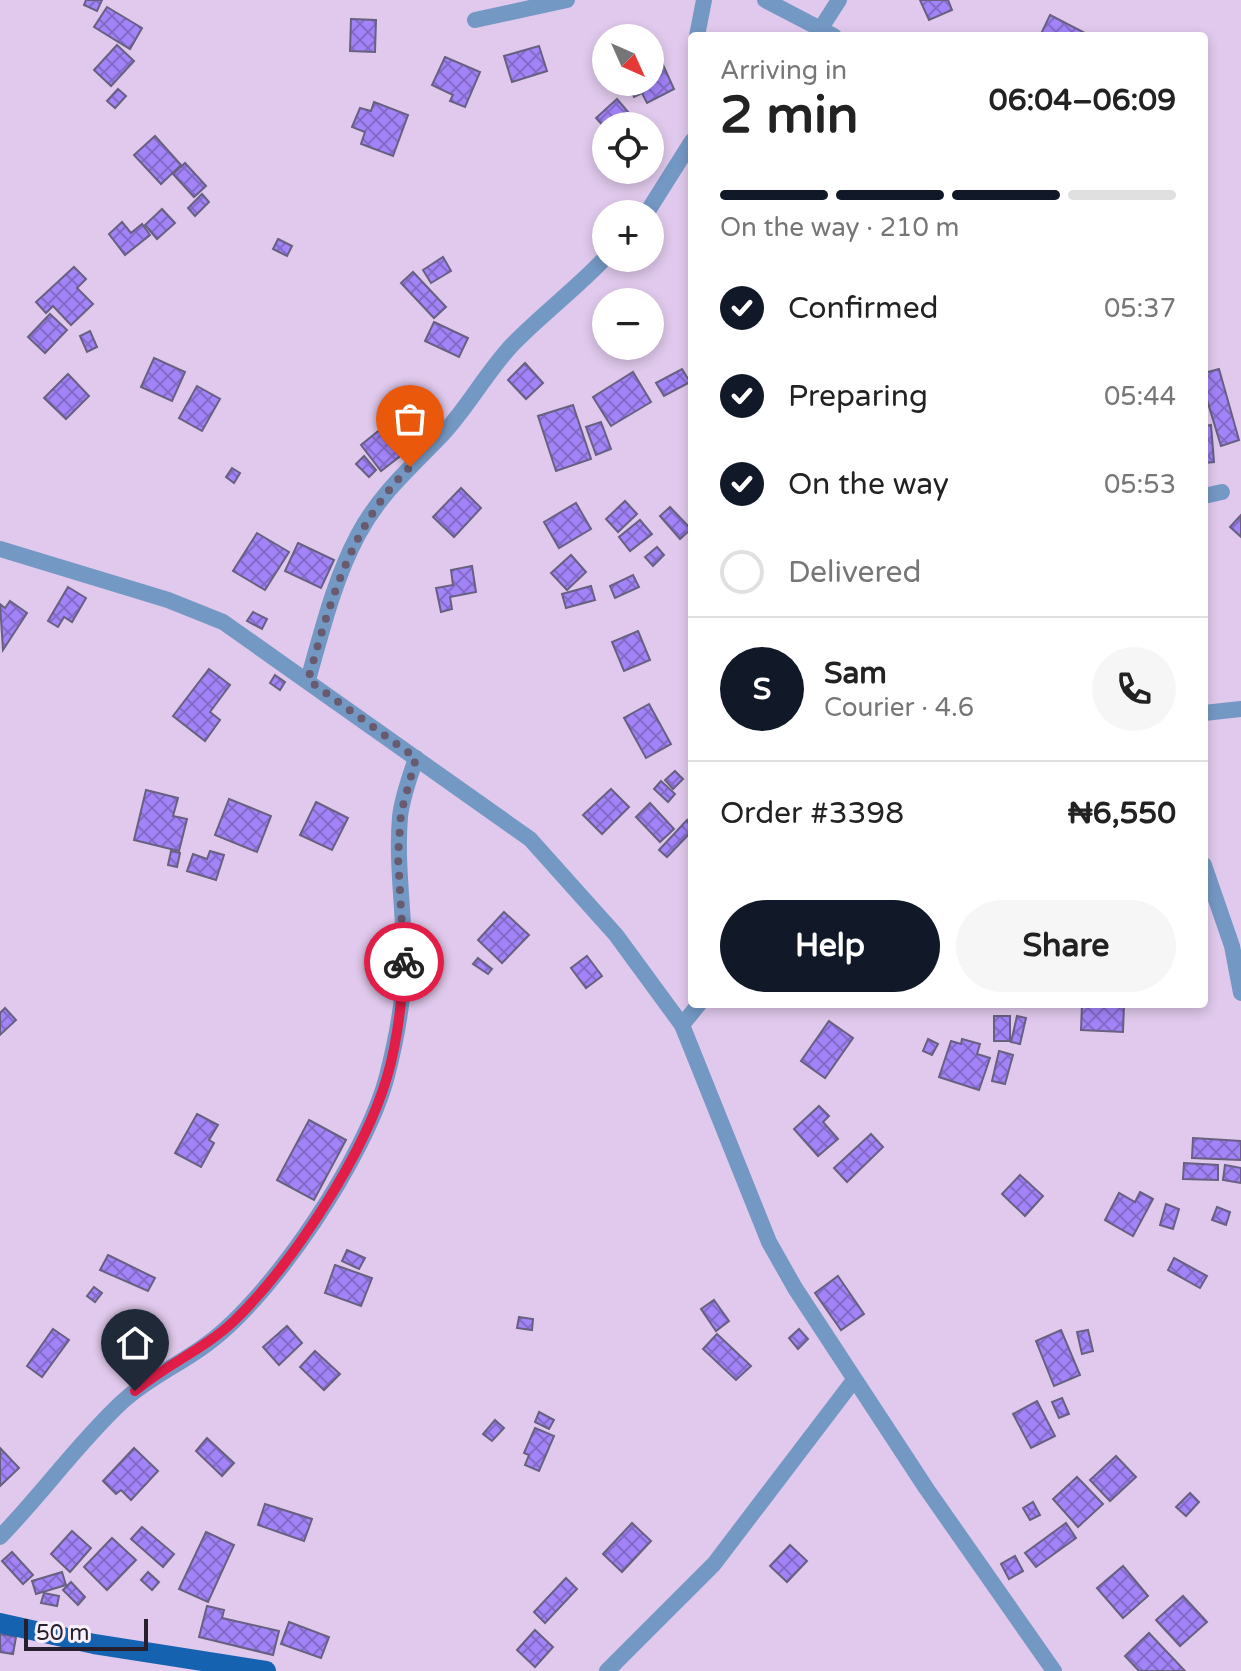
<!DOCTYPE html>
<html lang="en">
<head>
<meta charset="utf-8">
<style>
  body { margin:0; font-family:"Varela Round",sans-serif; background:#f6f6f6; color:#222; height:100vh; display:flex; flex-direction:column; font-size:30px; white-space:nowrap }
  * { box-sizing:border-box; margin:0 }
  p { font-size:26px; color:#767676 }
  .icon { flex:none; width:44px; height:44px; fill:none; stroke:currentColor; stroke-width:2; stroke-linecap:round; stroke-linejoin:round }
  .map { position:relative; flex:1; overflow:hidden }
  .drawer { position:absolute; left:688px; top:32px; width:520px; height:976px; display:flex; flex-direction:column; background:#fff; border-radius:8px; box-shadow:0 4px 12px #0003 }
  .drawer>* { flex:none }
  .needle { width:52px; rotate:135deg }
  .fabs { position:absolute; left:592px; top:24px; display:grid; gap:16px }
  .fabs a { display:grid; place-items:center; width:72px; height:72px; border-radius:50%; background:#fff; box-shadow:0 4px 12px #0003; font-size:40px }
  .scale { position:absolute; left:24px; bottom:20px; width:124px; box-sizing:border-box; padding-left:8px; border:4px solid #281f2c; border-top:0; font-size:22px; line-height:28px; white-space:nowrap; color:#281f2c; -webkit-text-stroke:6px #f9f0fe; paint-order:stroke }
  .pin { position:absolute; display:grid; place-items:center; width:68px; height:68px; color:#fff; margin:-82px -34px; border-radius:50% 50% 50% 0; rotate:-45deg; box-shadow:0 0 8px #0007 }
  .pin .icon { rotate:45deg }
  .courier { position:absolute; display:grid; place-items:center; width:80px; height:80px; margin:-40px; border:6px solid #e11d48; border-radius:50%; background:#fff; color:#222; box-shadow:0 2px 10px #0007 }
  .headline em { font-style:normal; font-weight:700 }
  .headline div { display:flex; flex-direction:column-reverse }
  .headline { display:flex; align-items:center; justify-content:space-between; height:136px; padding:0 32px }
  h1 { font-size:52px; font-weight:700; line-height:60px }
  .bar { display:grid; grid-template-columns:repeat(4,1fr); gap:12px 8px; align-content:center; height:96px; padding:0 32px }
  .bar i { height:10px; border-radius:6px; background:#e0e0e0 }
  .bar .current { background:#111827 }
  .bar p { grid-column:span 4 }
  .line { display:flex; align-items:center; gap:20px; padding:0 32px; border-top:2px solid #e0e0e0 }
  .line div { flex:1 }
  .round { display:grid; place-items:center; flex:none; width:84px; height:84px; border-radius:42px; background:#f6f6f6 }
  ol { padding:0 32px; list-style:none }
  li { display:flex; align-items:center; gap:24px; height:88px }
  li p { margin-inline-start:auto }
  li .icon { padding:8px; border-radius:50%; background:#111827; color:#fff; stroke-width:4 }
  li:last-child { color:#767676 }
  li i { width:44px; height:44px; border:4px solid #e0e0e0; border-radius:50% }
  .action { display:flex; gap:16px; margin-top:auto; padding:16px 32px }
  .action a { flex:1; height:92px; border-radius:48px; background:#111827; color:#fff; font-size:32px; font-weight:700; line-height:92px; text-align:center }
  .action a+a { background:#f6f6f6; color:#222 }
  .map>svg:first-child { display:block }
</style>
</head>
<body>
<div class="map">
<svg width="1241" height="1671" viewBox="0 0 1241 1671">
  <defs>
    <pattern id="building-cross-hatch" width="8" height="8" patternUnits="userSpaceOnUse" patternTransform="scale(2)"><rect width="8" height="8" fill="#a283f8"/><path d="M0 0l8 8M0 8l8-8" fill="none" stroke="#846bc9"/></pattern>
  </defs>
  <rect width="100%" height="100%" fill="#e0c9ec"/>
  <g fill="url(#building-cross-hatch)" stroke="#676081" stroke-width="2">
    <path d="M86,0h16l-5,11 -13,-6z"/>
    <path d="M920,0h28l4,10 -23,10z"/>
    <path d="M107,7l35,21 -12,21 -36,-22z"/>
    <path d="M1050,15l39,20v1h-49z"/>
    <path d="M351,19l25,1 -1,32 -25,-1z"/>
    <path d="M117,45l17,16 -23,25 -17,-16z"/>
    <path d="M539,46l8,25 -35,11 -8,-26z"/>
    <path d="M659,56l15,33 -27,14 -5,-10 -8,4 -7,-15h23v-22z"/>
    <path d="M445,57l35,15 -15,35 -15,-6 3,-6 -21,-10z"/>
    <path d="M118,89l8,7 -11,12 -8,-7z"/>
    <path d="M617,99l23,27h-34v3l-10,-11z"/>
    <path d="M374,102l34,13 -15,41 -32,-12 4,-12 -13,-5 8,-19 11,3z"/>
    <path d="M155,136l26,29 -20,19 -27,-29z"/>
    <path d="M185,163l21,23 -12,11 -21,-23z"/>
    <path d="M202,194l7,8 -14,14 -7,-8z"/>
    <path d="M162,209l13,14 -18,16 -12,-14z"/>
    <path d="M122,222l9,11 11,-9 8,11 -25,20 -16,-21z"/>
    <path d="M278,239l14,7 -5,10 -14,-7z"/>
    <path d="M443,257l8,14 -20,12 -8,-13z"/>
    <path d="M74,267l12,12 -9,9 16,16 -22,21 -18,-19 -7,7 -10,-11z"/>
    <path d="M413,272l33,35 -12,11 -33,-35z"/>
    <path d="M50,314l17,16 -22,23 -17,-16z"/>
    <path d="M434,322l34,16 -9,19 -34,-16z"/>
    <path d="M90,331l7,16 -10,5 -7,-16z"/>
    <path d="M154,358l31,14 -13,29 -31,-14z"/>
    <path d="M525,363l18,20 -17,16 -18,-19z"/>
    <path d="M682,369l8,13 -26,14 -8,-13z"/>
    <path d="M1219,369l20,71 -18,6 -17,-56v-17z"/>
    <path d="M633,372l18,30 -40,24 -18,-29z"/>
    <path d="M68,374l21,22 -23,23 -22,-21z"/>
    <path d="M197,386l23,13 -18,32 -23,-13z"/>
    <path d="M573,405l18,54 -35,12 -18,-55z"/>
    <path d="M601,422l10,27 -15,6 -10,-28z"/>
    <path d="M387,424l21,26 -27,21 -20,-26z"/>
    <path d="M1211,425l3,37 -10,1v-37z"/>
    <path d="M364,456l12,14 -7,7 -13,-13z"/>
    <path d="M232,468l8,5 -6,10 -8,-6z"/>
    <path d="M461,488l20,20 -27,29 -21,-20z"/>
    <path d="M625,501l12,13 -19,18 -12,-13z"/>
    <path d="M576,503l15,26 -32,19 -15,-26z"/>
    <path d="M670,507l21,22 -11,10 -20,-23z"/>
    <path d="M1241,515v22l-11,-10z"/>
    <path d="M640,520l12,14 -22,17 -11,-14z"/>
    <path d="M257,533l32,19 -24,38 -32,-19z"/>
    <path d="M298,543l36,17 -13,28 -36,-17z"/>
    <path d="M657,547l7,8 -11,11 -8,-9z"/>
    <path d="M571,555l15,17 -19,18 -16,-17z"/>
    <path d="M472,566l4,26 -26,5 2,12 -11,3 -5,-24 17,-3 -2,-15z"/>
    <path d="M633,575l6,12 -24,11 -5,-12z"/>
    <path d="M591,586l4,14 -29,8 -4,-14z"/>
    <path d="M68,587l18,11 -14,24 -8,-5 -6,10 -10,-6z"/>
    <path d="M10,601l17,12 -24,37 -3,-46 5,4z"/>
    <path d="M253,612l14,7 -5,10 -15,-8z"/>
    <path d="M638,631l12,29 -26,11 -12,-29z"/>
    <path d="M209,669l21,16 -20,27 10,8 -15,21 -32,-25z"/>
    <path d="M275,675l10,7 -5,8 -10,-7z"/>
    <path d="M649,704l22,40 -25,14 -22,-40z"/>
    <path d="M675,771l8,8 -10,10 -8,-9z"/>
    <path d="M661,781l14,13 -7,8 -14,-13z"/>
    <path d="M611,789l18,18 -27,27 -19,-19z"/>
    <path d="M146,790l32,8 -5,18 14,3 -8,32 -45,-11z"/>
    <path d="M229,799l42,17 -14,36 -42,-17z"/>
    <path d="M316,802l32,16 -16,32 -32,-15z"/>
    <path d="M650,803l24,26 -14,13 -24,-25z"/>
    <path d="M687,820l5,11 -25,26 -8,-7z"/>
    <path d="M171,851l9,2 -3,14 -9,-2z"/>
    <path d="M210,851l14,4 -8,25 -29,-9 6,-17 14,5z"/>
    <path d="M504,912l25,23 -27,28 -24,-23z"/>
    <path d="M587,956l15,20 -16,12 -15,-20z"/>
    <path d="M478,958l14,11 -4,5 -15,-10z"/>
    <path d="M1082,1004h42l-1,28 -42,-2z"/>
    <path d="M5,1008l11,12 -16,15v-22z"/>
    <rect x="994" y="1016" width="16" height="25"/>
    <path d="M1017,1016l9,2 -6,26 -9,-2z"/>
    <path d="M829,1021l24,17 -28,40 -24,-17z"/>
    <path d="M928,1039l10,5 -6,11 -9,-4z"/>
    <path d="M962,1039l18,5 -3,10 13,4 -11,32 -40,-13 12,-36 10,3z"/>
    <path d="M999,1051l14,4 -8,29 -13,-3z"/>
    <path d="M819,1106l10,10 -6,6 15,17 -20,17 -24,-27z"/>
    <path d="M197,1114l21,11 -9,15 5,3 -13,24 -26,-14z"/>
    <path d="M309,1120l37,20 -32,60 -37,-20z"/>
    <path d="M871,1134l12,13 -36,35 -13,-14z"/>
    <path d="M1193,1138l48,3v19l-49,-2z"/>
    <path d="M1184,1163l34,2v15l-35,-1z"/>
    <path d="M1225,1165l16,3v15l-18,-3z"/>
    <path d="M1020,1175l23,21 -18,20 -23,-22z"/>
    <path d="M1140,1192l13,7 -20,37 -28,-16 14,-27 16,9z"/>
    <path d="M1166,1204l13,5 -6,20 -13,-4z"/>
    <path d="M1217,1207l13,5 -4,13 -14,-5z"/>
    <path d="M347,1250l18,8 -6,11 -17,-8z"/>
    <path d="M108,1255l47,23 -7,13 -48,-21z"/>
    <path d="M1174,1258l33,18 -7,12 -32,-18z"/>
    <path d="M335,1265l37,13 -11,28 -36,-13z"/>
    <path d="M838,1276l26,38 -23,16 -26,-37z"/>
    <path d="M94,1287l8,6 -7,9 -8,-6z"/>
    <path d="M714,1300l15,21 -13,10 -15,-22z"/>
    <path d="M519,1317l14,2 -1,11 -15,-2z"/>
    <path d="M287,1326l15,17 -23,22 -16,-18z"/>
    <path d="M53,1329l16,11 -27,37 -15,-11z"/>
    <path d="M799,1329l9,10 -10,10 -9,-11z"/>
    <path d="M1061,1330l19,45 -26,11 -18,-45z"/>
    <path d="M1088,1330l5,21 -11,3 -5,-22z"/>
    <path d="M717,1334l34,32 -15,14 -33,-31z"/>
    <path d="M315,1351l25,23 -16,16 -24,-23z"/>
    <path d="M1062,1398l7,16 -10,4 -7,-16z"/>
    <path d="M1037,1401l18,35 -24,12 -18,-34z"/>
    <path d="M539,1412l15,8 -5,9 -14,-7z"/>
    <path d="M495,1420l9,8 -12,13 -9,-7z"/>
    <path d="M535,1428l19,8 -15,35 -14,-6 4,-10 -5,-2z"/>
    <path d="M207,1438l27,25 -12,13 -26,-25z"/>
    <path d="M0,1448l19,20 -19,18z"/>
    <path d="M134,1448l24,23 -27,29 -10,-10 -5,4 -13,-13z"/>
    <path d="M1116,1456l20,21 -26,24 -20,-21z"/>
    <path d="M1077,1477l26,27 -25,23 -25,-28z"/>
    <path d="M1190,1493l9,9 -13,14 -10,-9z"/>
    <path d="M1033,1502l7,13 -10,5 -7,-12z"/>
    <path d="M265,1504l47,15 -8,22 -46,-16z"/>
    <path d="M632,1523l19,18 -29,31 -19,-18z"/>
    <path d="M1066,1523l10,15 -40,29 -11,-14z"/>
    <path d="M142,1527l32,27 -11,13 -32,-28z"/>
    <path d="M72,1531l19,17 -21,24 -19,-18z"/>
    <path d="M206,1532l28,13 -26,57 -29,-13z"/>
    <path d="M112,1538l24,22 -29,30 -23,-23z"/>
    <path d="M790,1545l17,16 -20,21 -17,-16z"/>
    <path d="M12,1552l21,23 -10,9 -21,-23z"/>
    <path d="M1015,1556l8,15 -14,8 -8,-15z"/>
    <path d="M1123,1566l25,30 -25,22 -26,-30z"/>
    <path d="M62,1572l4,13 -30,9 -4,-13z"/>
    <path d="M148,1572l11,10 -7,8 -11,-10z"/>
    <path d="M566,1578l11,11 -32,34 -11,-11z"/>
    <path d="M71,1582l14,15 -7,8 -15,-15z"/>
    <path d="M44,1593l15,3 -2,10 -16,-3z"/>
    <path d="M1183,1596l24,26 -27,24 -24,-26z"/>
    <path d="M207,1606l17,4 -2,8 57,13 -6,24 -74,-18z"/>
    <path d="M289,1622l40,15 -8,21 -40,-14z"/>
    <path d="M535,1630l18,17 -18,20 -18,-17z"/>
    <path d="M1149,1633l36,38h-46l-14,-15z"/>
    <path d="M0,1634l16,3 -3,17 -13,-2z"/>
  </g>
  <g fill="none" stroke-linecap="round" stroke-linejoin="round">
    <g stroke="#7498c4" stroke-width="16">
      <path d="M765,0l69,36"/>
      <path d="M475,20l92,-20"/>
      <path d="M821,28l18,-28"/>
      <path d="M697,36l7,-36"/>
      <path d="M646,214l46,-73"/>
      <path d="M1204,496l18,-4"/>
      <path d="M0,549l168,51 55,22 307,217 86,96 66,90 87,217 26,46 131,200 128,183"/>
      <path d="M308,680c14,-49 26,-100 50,-145 21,-40 52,-67 82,-98 27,-28 45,-63 72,-92 30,-31 65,-57 94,-88"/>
      <path d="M1204,713l37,-4"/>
      <path d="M1204,865l28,81 9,47"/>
      <path d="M682,1025l17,-21"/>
      <path d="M0,1537c42,-43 78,-94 122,-135 26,-24 57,-37 85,-58 67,-49 159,-188 180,-268 10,-39 18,-80 17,-120 0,-47 -8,-92 -4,-139 2,-20 10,-40 16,-59"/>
      <path d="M607,1671l107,-107 140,-184"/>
    </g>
    <path stroke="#1562b1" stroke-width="20" d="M0,1623l94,21 172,27"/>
  </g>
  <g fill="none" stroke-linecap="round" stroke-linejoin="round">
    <path stroke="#685a6f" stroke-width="8" stroke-dasharray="0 14.4" d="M404,962l-6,-106 3,-43 15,-55 -108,-78c22,-78 43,-155 102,-213"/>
    <path stroke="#e11d48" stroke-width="10" d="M135,1391c32,-27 70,-42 100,-71 58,-57 129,-165 152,-243 11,-37 15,-76 17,-115"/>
  </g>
</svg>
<div class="fabs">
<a><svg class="needle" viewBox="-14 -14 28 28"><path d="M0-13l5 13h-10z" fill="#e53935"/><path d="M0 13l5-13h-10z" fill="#767676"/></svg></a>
<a><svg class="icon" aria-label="locate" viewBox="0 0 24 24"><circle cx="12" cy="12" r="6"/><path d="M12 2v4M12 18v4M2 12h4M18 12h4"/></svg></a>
<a>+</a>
<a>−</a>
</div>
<div class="scale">50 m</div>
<div class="pin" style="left:410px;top:467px;background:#ea580c"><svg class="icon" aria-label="bag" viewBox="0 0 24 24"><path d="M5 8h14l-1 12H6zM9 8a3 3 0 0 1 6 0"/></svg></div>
<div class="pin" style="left:135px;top:1391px;background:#1f2937"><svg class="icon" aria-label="home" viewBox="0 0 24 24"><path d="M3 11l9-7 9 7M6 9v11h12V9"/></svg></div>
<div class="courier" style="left:404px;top:962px"><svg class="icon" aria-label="bike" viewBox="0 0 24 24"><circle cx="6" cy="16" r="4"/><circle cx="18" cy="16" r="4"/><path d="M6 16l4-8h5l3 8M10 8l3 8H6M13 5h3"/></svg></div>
<section class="drawer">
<div class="headline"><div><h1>2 min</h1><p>Arriving in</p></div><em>06:04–06:09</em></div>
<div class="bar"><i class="current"></i><i class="current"></i><i class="current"></i><i></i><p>On the way · 210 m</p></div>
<ol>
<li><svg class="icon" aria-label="check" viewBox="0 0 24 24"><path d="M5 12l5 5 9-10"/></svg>Confirmed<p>05:37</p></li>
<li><svg class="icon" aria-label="check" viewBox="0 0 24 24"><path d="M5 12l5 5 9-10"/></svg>Preparing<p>05:44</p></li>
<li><svg class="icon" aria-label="check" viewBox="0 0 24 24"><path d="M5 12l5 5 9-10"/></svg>On the way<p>05:53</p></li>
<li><i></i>Delivered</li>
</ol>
<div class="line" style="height:144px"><b class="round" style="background:#111827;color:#fff">S</b><div><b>Sam</b><p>Courier · 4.6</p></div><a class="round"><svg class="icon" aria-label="phone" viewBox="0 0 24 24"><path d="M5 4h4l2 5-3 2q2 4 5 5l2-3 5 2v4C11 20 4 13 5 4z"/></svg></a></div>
<div class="line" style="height:104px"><div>Order #3398</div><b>₦6,550</b></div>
<div class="action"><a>Help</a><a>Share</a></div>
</section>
</div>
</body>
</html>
